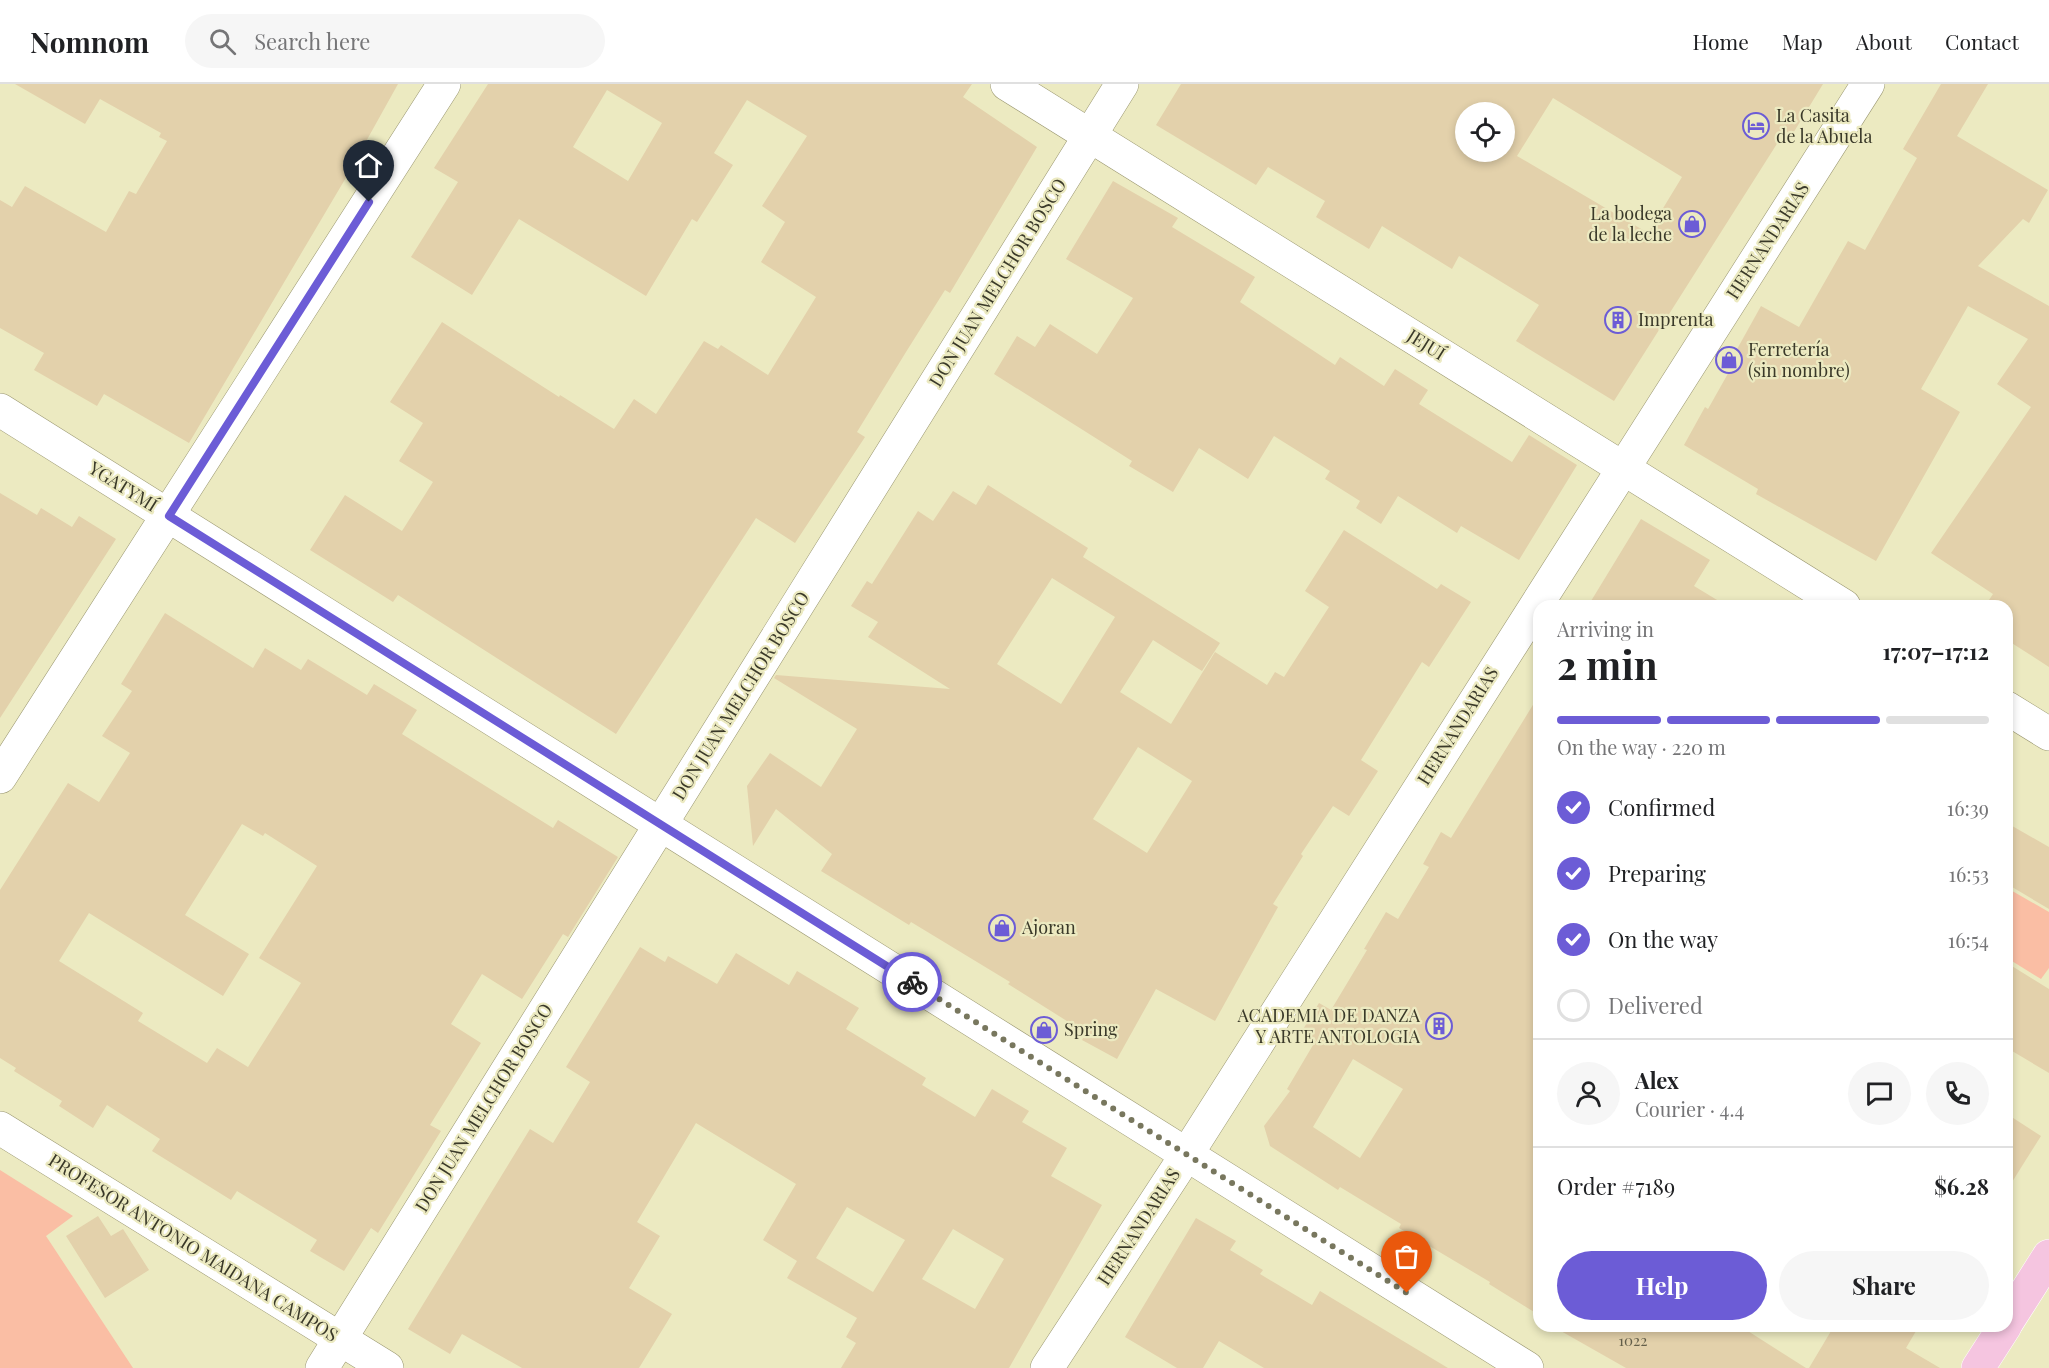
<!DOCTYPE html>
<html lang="en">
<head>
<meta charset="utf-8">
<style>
  body { margin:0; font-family:"Playfair Display",serif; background:#f6f6f6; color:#202124; height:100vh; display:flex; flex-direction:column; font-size:22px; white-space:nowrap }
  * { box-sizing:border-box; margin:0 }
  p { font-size:20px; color:#757577 }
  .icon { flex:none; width:33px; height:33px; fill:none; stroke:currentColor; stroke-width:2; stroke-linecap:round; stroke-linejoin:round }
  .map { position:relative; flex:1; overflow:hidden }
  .drawer { position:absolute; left:1533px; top:516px; width:480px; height:732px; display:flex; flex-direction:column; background:#fff; border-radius:18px; box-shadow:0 3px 9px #0003 }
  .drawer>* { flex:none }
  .controls { position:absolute; left:1455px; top:18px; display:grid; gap:12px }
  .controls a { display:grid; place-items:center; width:60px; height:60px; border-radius:50%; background:#fff; box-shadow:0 3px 9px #0003; font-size:30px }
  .pin { position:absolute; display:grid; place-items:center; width:51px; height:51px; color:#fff; margin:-62px -26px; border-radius:50% 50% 50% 0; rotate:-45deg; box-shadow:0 0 6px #0007 }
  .pin .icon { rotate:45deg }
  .courier { position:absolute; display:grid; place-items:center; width:60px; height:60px; margin:-30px; border:4px solid #6c5cd6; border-radius:50%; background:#fff; color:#222; box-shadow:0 2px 8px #0007 }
  .overview em { font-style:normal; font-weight:700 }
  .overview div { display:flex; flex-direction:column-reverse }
  .overview { display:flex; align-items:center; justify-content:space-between; height:102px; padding:0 24px }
  h1 { font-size:39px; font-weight:700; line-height:45px }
  .bar { display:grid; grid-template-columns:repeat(4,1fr); gap:9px 6px; align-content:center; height:72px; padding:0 24px }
  .bar i { height:8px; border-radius:4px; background:#e0e0e0 }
  .bar .selected { background:#6c5cd6 }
  .bar p { grid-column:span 4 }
  .line { display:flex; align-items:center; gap:15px; padding:0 24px; border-top:2px solid #e0e0e0 }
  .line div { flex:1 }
  .round { display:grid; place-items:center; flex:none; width:63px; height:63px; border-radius:32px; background:#f6f6f6 }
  ol { padding:0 24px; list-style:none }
  li { display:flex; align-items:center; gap:18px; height:66px }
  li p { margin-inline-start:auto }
  li .icon { padding:6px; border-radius:50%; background:#6c5cd6; color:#fff; stroke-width:4 }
  li:last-child { color:#757577 }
  li i { width:33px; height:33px; border:3px solid #e0e0e0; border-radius:50% }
  .action { display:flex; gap:12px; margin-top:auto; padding:12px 24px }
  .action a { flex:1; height:69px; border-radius:36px; background:#6c5cd6; color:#fff; font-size:24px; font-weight:700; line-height:69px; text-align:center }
  .action a+a { background:#f6f6f6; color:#202124 }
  header { display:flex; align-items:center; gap:36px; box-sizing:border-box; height:84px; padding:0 30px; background:#fff; border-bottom:2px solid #e0e0e0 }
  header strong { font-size:28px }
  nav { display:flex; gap:33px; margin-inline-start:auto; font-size:21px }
  .search { width:420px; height:54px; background:#f6f6f6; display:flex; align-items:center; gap:15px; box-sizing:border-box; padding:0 21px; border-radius:33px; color:#757577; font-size:22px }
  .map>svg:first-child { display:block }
</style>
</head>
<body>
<header>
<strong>Nomnom</strong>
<div class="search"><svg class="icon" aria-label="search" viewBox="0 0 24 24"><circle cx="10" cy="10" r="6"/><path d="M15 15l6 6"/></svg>Search here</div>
<nav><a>Home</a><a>Map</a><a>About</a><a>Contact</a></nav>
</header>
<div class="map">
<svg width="2049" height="1284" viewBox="0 0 2049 1284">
  <rect width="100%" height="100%" fill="#eceac1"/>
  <g fill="#fabea4">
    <path d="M2007,804l42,24v56l-8,11 -34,-21z"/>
    <path d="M0,1086l73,46 -27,20 87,132h-133z"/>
  </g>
  <g fill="#e3d1ab" fill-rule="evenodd">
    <path d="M15,0h383l-54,97 -155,262 -85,-49 -7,12 -63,-36 10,-17 -44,-25v-128l12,7 13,-21 81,46 23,-41 7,3 31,-53 -8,-4 2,-4 -61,-34 -15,25z"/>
    <path d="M488,0h484l-9,13 74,50 -87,146 -5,-3 -39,62 -49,80 8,5 -70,106 -39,-25 -140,216 -218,-139 -5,7 -83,-52 35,-55 57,36 31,-49 -34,-21 24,-38 -33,-21 52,-80 117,75 1,-2 54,34 20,-30 22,15 48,-73 14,8 3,-4 47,30 48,-78 -55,-35 24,-40 -23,-16 45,-70 -60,-36 -33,53 19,12 -36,57 -5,-3 -46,77 -127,-77 -47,76 -61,-38 47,-75 -24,-14zM607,6l55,33 -34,58 -55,-34z"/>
    <path d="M1181,0h642l-31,51 -7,-4 -171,270 -98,-60 23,-36 -80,-49 -7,13 -70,-43 -13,23 -53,-32 9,-16 -57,-34 -12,18 -100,-60zM1553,14l129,79 -34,56 -131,-77zM1466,28h38v40h-38z"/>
    <path d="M1941,0h47l-31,52 91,54 -19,33 -6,-4 -45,47 71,40v361l-42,-27v-34h-22l8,-12 -62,-41 100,-146 -34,-23 31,-45 -60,-33 -47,83 39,23 -84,149 -120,-67 2,-5 -74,-44 21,-38 3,2 31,-55 -3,-3 25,-45 38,21 49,-86 17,9 52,-92 -14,-9z"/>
    <path d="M1113,97l65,37 -6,9 83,50 -15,25 95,63 5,-8 44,29 11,-17 33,21 -9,14 93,58 17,-27 48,30 -58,95 -58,-34 -4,7 -59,-37 -17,28 -25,-16 4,-7 -35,-22 5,-8 -56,-35 -26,43 -49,-31 -26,44 -44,-26 3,-5 -138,-87 23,-38 18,11 15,-23 47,30 36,-56 -67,-39z"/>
    <path d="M988,401l100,63 -5,9 137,86 -18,28 -49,-31 -33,52 51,32 44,-72 52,33 8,-13 9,5 45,-70 -24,-16 39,-61 93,59 4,-5 30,18 -42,65 -7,-5 -61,98 17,11 -29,45 -16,-10 -32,48 2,2 -30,48 5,3 -63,114 -59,-32 -39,70 -35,-19 4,-7 -78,-49 2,-2 -99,-60 -2,3 -88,-54 11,-17 -56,-45 -23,37 -6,-60 23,-33 51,34 36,-58 -83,-51 2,-3 174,14 -82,-52 10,-15 -27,-16 16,-25 5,3 46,-73 15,10 20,-30 23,14zM1052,494l63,39 -54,87 -64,-40zM1138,663l54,34 -45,72 -54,-34z"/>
    <path d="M0,409l37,22 4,-7 31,19 7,-11 37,23 -116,179z"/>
    <path d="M1641,435l69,41 -16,26 33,20h-139z"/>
    <path d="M165,529l88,55 12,-20 36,22 7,-11 59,36 7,-11 43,26 -15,24 151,94 5,-8 60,37 -50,80 -5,-3 -41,65 -40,-25 -31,50 30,19 -51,82 11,6 -63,102 -7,-5 -27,43 -34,-20 7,-11 -80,-49 -6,9 -79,-49 8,-12 -53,-34 -14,23 -34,-22 3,-5 -48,-30 2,-3 -16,-10v-168l68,-107 31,19 31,-49 -28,-17 30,-45 -11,-7zM242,740l21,12 2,-3 52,33 -58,92 42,25 -53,84 -31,-19 -10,15 -69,-42 5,-8 -84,-52 30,-48 134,83 26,-42 -64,-39z"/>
    <path d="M1539,611v620l-50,-31 1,-2 -91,-54 2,-4 -61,-37 -2,3 -68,-44 -6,-20 26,-35 -3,-2 29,-49 -14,-9 17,-28 12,7 36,-60 -3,-1 22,-37 12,7 31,-52 -6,-3 18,-32 10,6zM1353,975l50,30 -43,69 -47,-31z"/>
    <path d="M2007,739l42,24v62l-42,-25z"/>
    <path d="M640,863l25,15 3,-6 49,28 19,-31 53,32 8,-14 62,37 -13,21 80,49 -4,7 53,32 17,-28 37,22 -7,11 45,26 -16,28 51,29 -93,163h-168l15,-25 -10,-6 11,-19 -70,-40 10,-17 -34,-21 33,-56 -100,-61 -59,99 23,14 -31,52 43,26 -33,54h-117l-60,-34 -12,20 -42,-25 122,-200 23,14 37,-61 -24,-15zM847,1123l58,33 -32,52 -57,-34zM953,1145l51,30 -29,50 -53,-30z"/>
    <path d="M2007,879l42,26v84l-42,-25z"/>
    <path d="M2007,1030l34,22 -34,54z"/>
    <path d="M98,1132l13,20 12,-7 26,41 -44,28 -39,-62z"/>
    <path d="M1196,1134l40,23 -6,9 33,20 -3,4 52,31 8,-14 128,77h-184l-45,-27 -16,27h-26l-52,-31z"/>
    <path d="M1552,1242h188l66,42h-180z"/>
    <path d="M1834,1242h85l-13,22 34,20h-131z"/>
  </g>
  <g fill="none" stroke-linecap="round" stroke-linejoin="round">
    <defs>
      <g id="minor">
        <path d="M1007,0l837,522"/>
        <path d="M2007,624l42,26"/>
        <path d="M0,693l444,-693"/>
        <path d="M0,1044l387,240"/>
        <path d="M322,1284l800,-1284"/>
        <path d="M1047,1284l140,-214 681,-1070"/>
      </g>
      <path id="tertiary" d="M0,326l1527,958"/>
      <g id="primary">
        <path d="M2007,1238l42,-66"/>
        <path d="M1978,1284l27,-42"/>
      </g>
    </defs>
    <use href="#minor" stroke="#9a9771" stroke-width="34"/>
    <use href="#tertiary" stroke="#9a9771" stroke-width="34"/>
    <use href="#primary" stroke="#fff" stroke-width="34"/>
    <use href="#minor" stroke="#fff" stroke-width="33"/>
    <use href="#tertiary" stroke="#fff" stroke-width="33"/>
    <use href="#primary" stroke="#f5c5e0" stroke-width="33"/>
  </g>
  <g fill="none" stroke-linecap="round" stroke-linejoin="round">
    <path stroke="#78775e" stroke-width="6" stroke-dasharray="0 10.8" d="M912,898l495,311"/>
    <path stroke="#6c5cd6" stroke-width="8" d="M369,118l-200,314 743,466"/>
  </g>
  <defs>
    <symbol id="hotel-ring" viewBox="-11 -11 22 22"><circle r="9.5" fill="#eceac1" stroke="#6c5cd6" stroke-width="1.5"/><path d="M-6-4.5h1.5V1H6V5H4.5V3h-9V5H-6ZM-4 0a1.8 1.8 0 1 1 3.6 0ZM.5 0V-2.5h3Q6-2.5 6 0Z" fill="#6c5cd6"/></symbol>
    <symbol id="shop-ring" viewBox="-11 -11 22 22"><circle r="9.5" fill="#eceac1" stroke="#6c5cd6" stroke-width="1.5"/><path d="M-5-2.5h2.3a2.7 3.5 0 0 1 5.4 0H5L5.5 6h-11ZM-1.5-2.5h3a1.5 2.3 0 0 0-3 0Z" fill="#6c5cd6"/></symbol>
    <symbol id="building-ring" viewBox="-11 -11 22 22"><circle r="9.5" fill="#eceac1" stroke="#6c5cd6" stroke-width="1.5"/><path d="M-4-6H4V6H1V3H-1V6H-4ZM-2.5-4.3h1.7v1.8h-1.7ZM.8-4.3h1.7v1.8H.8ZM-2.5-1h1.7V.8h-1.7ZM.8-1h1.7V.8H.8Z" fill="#6c5cd6"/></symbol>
  </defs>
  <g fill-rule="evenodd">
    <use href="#hotel-ring" x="1741" y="27" width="30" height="30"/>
    <use href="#shop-ring" x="1677" y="125" width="30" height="30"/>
    <use href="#building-ring" x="1603" y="221" width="30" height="30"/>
    <use href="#shop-ring" x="1714" y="261" width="30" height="30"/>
    <use href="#shop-ring" x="987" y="829" width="30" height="30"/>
    <use href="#building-ring" x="1424" y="927" width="30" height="30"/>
    <use href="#shop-ring" x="1029" y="931" width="30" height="30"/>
  </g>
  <g text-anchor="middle" stroke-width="4.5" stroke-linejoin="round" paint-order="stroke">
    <g font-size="15" fill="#645f4a">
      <text x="1633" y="1262">1022</text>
    </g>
    <g font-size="18" fill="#3a3929" stroke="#eceac1" text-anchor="start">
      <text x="1776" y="38">La Casita<tspan x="1776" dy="21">de la Abuela</tspan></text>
      <text x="1672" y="136" text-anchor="end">La bodega<tspan x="1672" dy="21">de la leche</tspan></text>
      <text x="1638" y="242">Imprenta</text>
      <text x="1748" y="272">Ferretería<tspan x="1748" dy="21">(sin nombre)</tspan></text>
      <text x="1022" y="850">Ajoran</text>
      <text x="1420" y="938" text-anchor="end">ACADEMIA DE DANZA<tspan x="1420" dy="21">Y ARTE ANTOLOGIA</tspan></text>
      <text x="1064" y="952">Spring</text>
    </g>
    <g font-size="18" fill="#3a3929" stroke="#eceac1">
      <text transform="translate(1768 157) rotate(-57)" y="6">HERNANDARIAS</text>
      <text transform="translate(998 199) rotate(-58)" y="6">DON JUAN MELCHOR BOSCO</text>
      <text transform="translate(1426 261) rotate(32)" y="6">JEJUÍ</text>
      <text transform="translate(123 403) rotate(32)" y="6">YGATYMÍ</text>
      <text transform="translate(741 612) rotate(-58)" y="6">DON JUAN MELCHOR BOSCO</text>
      <text transform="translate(1458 642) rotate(-58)" y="6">HERNANDARIAS</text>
      <text transform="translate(484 1024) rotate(-58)" y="6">DON JUAN MELCHOR BOSCO</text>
      <text transform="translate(1139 1143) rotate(-57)" y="6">HERNANDARIAS</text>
      <text transform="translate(193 1164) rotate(32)" y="6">PROFESOR ANTONIO MAIDANA CAMPOS</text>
    </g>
  </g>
</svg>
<div class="controls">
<a><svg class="icon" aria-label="locate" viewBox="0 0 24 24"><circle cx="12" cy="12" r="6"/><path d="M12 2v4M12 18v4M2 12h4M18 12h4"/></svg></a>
</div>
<div class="pin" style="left:1407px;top:1209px;background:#ea580c"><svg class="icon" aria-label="bag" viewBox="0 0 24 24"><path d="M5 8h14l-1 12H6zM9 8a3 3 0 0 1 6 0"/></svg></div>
<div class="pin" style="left:369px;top:118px;background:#1f2937"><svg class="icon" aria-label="home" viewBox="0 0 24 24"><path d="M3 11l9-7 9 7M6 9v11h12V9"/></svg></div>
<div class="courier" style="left:912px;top:898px"><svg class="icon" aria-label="bike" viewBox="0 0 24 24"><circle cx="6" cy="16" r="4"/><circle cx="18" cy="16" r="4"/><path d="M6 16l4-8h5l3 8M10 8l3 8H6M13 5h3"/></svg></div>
<section class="drawer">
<div class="overview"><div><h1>2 min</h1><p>Arriving in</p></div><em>17:07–17:12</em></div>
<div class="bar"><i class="selected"></i><i class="selected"></i><i class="selected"></i><i></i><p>On the way · 220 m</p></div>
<ol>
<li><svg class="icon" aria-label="check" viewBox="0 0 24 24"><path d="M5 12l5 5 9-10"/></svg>Confirmed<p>16:39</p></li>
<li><svg class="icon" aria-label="check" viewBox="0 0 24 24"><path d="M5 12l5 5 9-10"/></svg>Preparing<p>16:53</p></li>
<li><svg class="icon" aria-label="check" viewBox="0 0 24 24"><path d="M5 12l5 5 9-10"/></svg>On the way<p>16:54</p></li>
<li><i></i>Delivered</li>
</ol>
<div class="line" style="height:108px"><a class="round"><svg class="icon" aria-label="person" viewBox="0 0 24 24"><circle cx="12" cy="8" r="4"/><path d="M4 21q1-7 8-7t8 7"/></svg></a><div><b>Alex</b><p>Courier · 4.4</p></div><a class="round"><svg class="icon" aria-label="chat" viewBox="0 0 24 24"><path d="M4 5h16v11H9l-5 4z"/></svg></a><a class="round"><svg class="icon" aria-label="phone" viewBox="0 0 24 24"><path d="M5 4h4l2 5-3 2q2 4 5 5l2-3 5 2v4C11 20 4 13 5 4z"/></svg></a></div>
<div class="line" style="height:78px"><div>Order #7189</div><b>$6.28</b></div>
<div class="action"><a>Help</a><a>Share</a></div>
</section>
</div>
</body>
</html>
